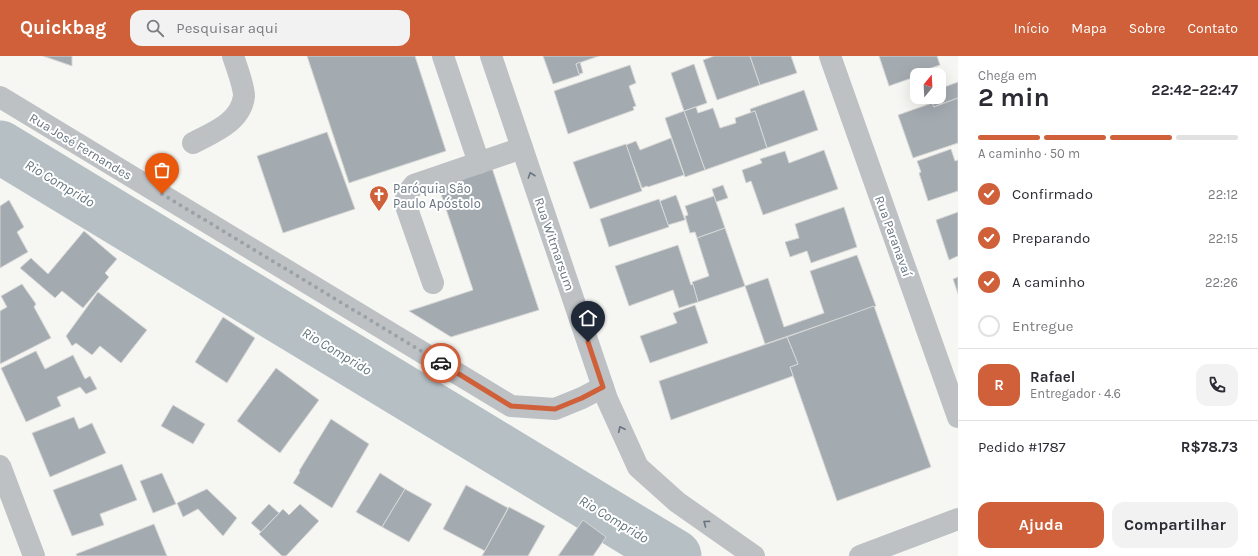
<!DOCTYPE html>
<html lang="pt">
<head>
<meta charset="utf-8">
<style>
  body { margin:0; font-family:Karla,sans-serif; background:#f2f2f3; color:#2b2b33; height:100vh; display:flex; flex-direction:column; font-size:15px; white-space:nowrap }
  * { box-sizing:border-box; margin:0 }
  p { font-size:13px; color:#7c7c81 }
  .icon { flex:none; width:22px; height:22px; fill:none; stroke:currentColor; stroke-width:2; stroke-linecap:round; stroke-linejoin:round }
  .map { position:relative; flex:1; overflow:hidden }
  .panel { display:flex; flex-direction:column; background:#fff; width:300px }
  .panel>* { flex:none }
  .needle { width:26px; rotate:18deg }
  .controls { position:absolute; left:910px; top:12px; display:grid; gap:8px }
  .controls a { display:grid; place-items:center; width:36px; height:36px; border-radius:8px; background:#fff; box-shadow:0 4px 16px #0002; font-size:20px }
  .pin { position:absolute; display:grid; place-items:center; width:34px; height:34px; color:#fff; margin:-41px -17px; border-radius:50% 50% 50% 0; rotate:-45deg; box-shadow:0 0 4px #0007 }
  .pin .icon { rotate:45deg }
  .courier { position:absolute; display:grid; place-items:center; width:40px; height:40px; margin:-20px; border:3px solid #cf603a; border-radius:50%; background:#fff; color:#222; box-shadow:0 1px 5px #0007 }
  .overview em { font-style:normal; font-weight:700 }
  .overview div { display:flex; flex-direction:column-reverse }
  .overview { display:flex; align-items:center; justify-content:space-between; height:68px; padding:0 20px }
  h1 { font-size:26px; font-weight:700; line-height:30px }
  .bar { display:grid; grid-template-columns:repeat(4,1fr); gap:6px 4px; align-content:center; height:48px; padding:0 20px }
  .bar i { height:5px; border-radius:3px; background:#e1e1e2 }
  .bar .current { background:#cf603a }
  .bar p { grid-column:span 4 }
  .line { display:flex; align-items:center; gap:10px; padding:0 20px; border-top:1px solid #e1e1e2 }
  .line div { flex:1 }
  .round { display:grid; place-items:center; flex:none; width:42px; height:42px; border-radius:12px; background:#f2f2f3 }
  ol { padding:0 20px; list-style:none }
  li { display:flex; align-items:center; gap:12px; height:44px }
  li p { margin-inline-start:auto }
  li .icon { padding:4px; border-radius:50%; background:#cf603a; color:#fff; stroke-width:4 }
  li:last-child { color:#7c7c81 }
  li i { width:22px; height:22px; border:2px solid #e1e1e2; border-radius:50% }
  .button { display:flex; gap:8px; margin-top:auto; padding:8px 20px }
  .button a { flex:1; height:46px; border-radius:12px; background:#cf603a; color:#fff; font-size:16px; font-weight:700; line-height:46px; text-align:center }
  .button a+a { background:#f2f2f3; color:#2b2b33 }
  header { display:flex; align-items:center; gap:24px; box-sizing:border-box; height:56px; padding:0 20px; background:#cf603a; color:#fff }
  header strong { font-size:19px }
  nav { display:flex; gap:22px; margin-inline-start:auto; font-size:14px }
  .search { width:280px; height:36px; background:#f2f2f3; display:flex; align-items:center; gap:10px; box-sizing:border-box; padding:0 14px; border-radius:12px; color:#7c7c81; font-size:15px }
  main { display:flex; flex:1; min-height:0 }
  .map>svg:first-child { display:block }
</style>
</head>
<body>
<header>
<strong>Quickbag</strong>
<div class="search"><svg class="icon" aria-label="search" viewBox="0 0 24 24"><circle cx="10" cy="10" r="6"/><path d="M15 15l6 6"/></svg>Pesquisar aqui</div>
<nav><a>Início</a><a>Mapa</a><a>Sobre</a><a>Contato</a></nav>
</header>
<main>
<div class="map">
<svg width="958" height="500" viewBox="0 0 958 500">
  <rect width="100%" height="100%" fill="#f6f6f3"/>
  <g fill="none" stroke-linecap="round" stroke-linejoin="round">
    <path stroke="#b6c0c4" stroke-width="53" d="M0,91l675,409"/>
  </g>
  <g fill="#a4abb0" stroke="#d7d7d6">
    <path d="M43,0h29v10z"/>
    <path d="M307,0h108l31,95 -97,32z"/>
    <path d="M543,0h56l-23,8 4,11 -27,9z"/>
    <path d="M714,0h36l10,29 -43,15 -14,-40z"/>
    <path d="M750,0h41l6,17 -37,12z"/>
    <path d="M879,0h58l3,9 -12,4 1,3 -40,14z"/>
    <path d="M580,6l3,11 -4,1 -3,-10z"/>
    <path d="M694,8l13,39 -23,8 -13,-38z"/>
    <path d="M630,9l6,18 -7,3 7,20 -3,1 1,3 -66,24 -14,-43z"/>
    <path d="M958,26v16l-24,9 -2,-4 -1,1 -2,-7h10v-8z"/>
    <path d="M804,34l14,40 -51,18 -12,-37 -4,2 -1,-4z"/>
    <path d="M958,42v45l-45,15 -15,-43 34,-12 2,4z"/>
    <path d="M696,51l2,6 15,-5 7,20 16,-5 -1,-5 20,-7 12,37 -62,22 -21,-59z"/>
    <path d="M684,55l21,59 -20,7 -20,-59z"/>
    <path d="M327,76l28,77 -72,24 -26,-77z"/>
    <path d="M671,82l13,37 -36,12 -1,-1 -5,2 -16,-43 10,-4 4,9z"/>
    <path d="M626,88l16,47 -52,18 -17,-47z"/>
    <path d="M951,93l4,12 3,-1v31l-30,10 -9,-28 2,-1 -4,-11z"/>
    <path d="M824,94l14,39 -75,26 -12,-34 -5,2 -4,-13 20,-7 -2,-4 25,-8 4,12z"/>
    <path d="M492,112l47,142 -88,27 -42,-26 64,-21 -35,-105z"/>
    <path d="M723,129l5,13 -12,4 -4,-13z"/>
    <path d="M676,139l9,25 -17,5 -8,-24z"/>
    <path d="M714,140l11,32 -28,10 -2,-6 -5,1 -5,-17 3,-1 -3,-9z"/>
    <path d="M659,143l10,28 -60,20 -9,-28z"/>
    <path d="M9,144l15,27 -7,5 11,20 -28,16v-62z"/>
    <path d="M844,151l13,40 -46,16 -4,-12 -17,6 -5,-15 14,-4 -4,-14z"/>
    <path d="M958,156v44l-9,4 -13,-40z"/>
    <path d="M725,172l20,58 -47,16 -6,-20 17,-6 -12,-38z"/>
    <path d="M84,175l33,28 -12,14 4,4 -26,31 -21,-17 -7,7 -35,-30 11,-10 17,16z"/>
    <path d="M678,189l13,40 2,-1 5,18 -19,6 -6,-18 -44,16 -14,-40z"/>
    <path d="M857,199l19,51 -111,38 -20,-58 23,-8 16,49 40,-14 -14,-42z"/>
    <path d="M958,221v17l-5,-15z"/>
    <path d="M22,228l14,20 -2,3 17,31 -51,26v-53l7,-4 -6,-11z"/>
    <path d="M98,236l49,38 -26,33 -21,-17 -8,9 -16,-12 -4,3 -6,-10z"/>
    <path d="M695,249l13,38 -58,20 -10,-27 37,-13 -4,-10z"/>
    <path d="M874,250l57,161 -94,34 -47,-134 8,-3 -11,-27z"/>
    <path d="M223,261l32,21 -28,45 -32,-21z"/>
    <path d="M787,281l11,27 -8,3 3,9 -122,44 -12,-39z"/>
    <path d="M36,295l9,18 28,-14 12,24 5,-3 7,13 -11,5 -6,-7 -23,10 4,9 -35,16 -25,-54z"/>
    <path d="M276,312l43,32 -39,53 -43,-32z"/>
    <path d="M173,349l32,19 -12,20 -32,-18z"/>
    <path d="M74,361l5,12 13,-6 14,30 -56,24 -18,-44z"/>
    <path d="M331,363l38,25 -37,64 -39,-25 7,-11 -1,-1z"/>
    <path d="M122,408l15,36 -37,14 4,11 -32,11 -19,-46z"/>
    <path d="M162,417l14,31 -23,9 -13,-32z"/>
    <path d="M380,417l25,16 -23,38 -26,-15z"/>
    <path d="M466,429l42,23 -23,43 -42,-22z"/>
    <path d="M207,433l30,29 -14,18 -25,-27 -15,8 -6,-14z"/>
    <path d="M405,433l27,15 -23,38 -27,-15z"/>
    <path d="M269,448l10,9 -18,19 -10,-9z"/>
    <path d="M300,448l19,17 -33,35h-4l-23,-22 24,-25 6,6z"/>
    <path d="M509,451l36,19 -17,30h-46z"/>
    <path d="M583,464l23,17 -13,19h-35z"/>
    <path d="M154,468l13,32h-90l-1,-2z"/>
  </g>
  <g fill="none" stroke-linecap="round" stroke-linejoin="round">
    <g stroke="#bdc1c4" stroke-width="22">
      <path d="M443,0l36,107"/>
      <path d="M491,0l116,343 31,68 39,35 77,54"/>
      <path d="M830,0l128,361"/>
      <path d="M0,41l511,309 44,3 27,-11 21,-11"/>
      <path d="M193,87c21,-11 48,-21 51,-47 0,-10 -8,-31 -11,-40"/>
      <path d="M433,227l-28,-80 2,-9 7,-9 108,-37"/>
      <path d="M0,410l34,90"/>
      <path d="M860,500l98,-37"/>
    </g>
  </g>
  <defs><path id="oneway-chevron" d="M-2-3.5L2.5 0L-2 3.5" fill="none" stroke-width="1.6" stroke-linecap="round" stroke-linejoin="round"/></defs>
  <g stroke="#687581">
    <use href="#oneway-chevron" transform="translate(531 119) rotate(-109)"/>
    <use href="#oneway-chevron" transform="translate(621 373) rotate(-115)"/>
    <use href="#oneway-chevron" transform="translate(706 467) rotate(-144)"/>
  </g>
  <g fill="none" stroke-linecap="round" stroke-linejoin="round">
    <path stroke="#9aa2a9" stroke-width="4" stroke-dasharray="0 7.2" d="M162,138l279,169"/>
    <path stroke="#cf603a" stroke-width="5" d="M441,307l70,43 44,3 27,-11 21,-11 -15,-45"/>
  </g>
  <defs>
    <symbol id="church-pin" viewBox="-11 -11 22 30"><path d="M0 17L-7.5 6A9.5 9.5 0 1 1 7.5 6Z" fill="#cf603a" stroke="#fff"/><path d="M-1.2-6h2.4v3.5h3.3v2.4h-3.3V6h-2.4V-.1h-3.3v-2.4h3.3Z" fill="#fff"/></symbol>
  </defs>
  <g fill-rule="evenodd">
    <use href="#church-pin" x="368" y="128" width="22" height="30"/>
  </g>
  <g text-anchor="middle" stroke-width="4" stroke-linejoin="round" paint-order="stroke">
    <g font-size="13" fill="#687581" stroke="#fff">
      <text transform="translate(81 90) rotate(31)" y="5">Rua José Fernandes</text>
      <text transform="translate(894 180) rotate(70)" y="5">Rua Paranavaí</text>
      <text transform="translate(555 188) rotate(71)" y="5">Rua Witmarsum</text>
    </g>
    <g font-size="13" fill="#687581" stroke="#fff" text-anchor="start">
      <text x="393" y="137">Paróquia São<tspan x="393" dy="15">Paulo Apóstolo</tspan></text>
    </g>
    <g font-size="14" font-style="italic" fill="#64767d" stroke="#fff">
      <text transform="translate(60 127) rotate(31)" y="5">Rio Comprido</text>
      <text transform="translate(337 295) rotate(31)" y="5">Rio Comprido</text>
      <text transform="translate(614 463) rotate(31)" y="5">Rio Comprido</text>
    </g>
  </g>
</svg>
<div class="controls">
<a><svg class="needle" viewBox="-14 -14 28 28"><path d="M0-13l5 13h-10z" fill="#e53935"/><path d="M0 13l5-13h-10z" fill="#7c7c81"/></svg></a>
</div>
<div class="pin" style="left:162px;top:138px;background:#ea580c"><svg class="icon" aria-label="bag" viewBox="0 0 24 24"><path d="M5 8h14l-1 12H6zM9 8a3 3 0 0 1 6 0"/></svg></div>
<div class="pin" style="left:588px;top:286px;background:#1f2937"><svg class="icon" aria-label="home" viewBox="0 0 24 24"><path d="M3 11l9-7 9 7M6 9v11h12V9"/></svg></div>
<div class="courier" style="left:441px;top:307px"><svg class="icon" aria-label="car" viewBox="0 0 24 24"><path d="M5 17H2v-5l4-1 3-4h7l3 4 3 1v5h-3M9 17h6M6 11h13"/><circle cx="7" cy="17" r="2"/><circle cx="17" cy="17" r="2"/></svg></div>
</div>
<section class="panel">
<div class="overview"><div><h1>2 min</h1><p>Chega em</p></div><em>22:42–22:47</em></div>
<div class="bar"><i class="current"></i><i class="current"></i><i class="current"></i><i></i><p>A caminho · 50 m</p></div>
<ol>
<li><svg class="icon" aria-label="check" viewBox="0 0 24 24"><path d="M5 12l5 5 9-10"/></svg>Confirmado<p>22:12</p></li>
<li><svg class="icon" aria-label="check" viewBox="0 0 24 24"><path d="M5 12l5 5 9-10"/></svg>Preparando<p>22:15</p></li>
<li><svg class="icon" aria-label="check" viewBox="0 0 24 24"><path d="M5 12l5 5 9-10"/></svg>A caminho<p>22:26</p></li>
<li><i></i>Entregue</li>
</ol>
<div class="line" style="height:72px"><b class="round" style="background:#cf603a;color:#fff">R</b><div><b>Rafael</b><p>Entregador · 4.6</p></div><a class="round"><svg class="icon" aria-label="phone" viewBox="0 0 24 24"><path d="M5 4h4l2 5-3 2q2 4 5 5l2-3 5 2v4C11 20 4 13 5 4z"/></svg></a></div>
<div class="line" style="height:52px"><div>Pedido #1787</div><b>R$78.73</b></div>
<div class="button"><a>Ajuda</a><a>Compartilhar</a></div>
</section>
</main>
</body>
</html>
